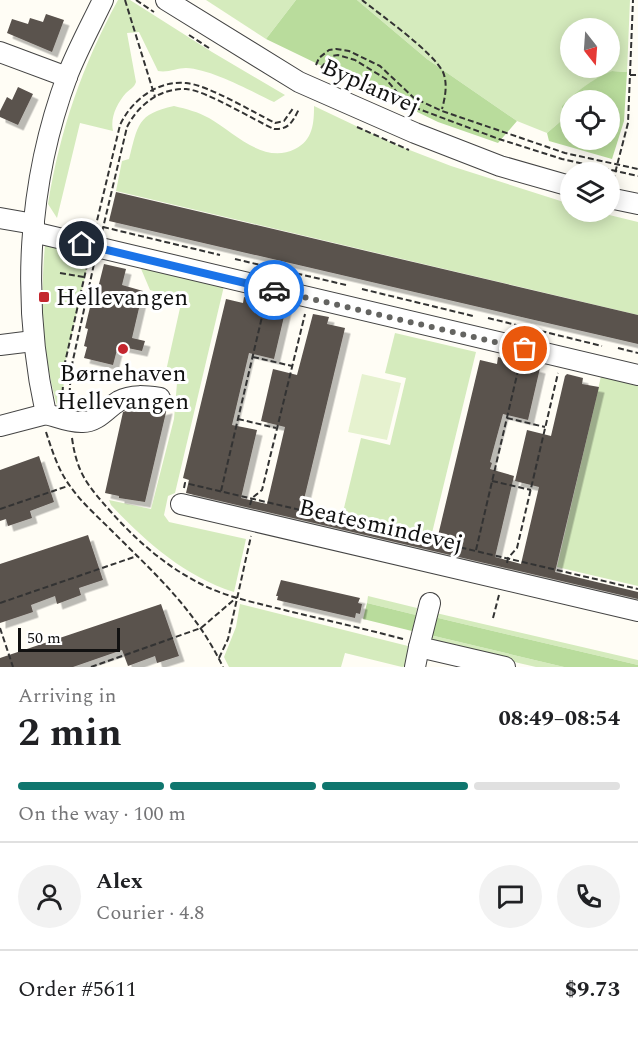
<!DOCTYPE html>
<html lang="en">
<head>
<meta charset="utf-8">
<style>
  body { margin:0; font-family:Spectral,serif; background:#f2f2f2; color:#202124; height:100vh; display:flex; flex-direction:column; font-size:22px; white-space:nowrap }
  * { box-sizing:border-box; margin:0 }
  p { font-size:20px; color:#757577 }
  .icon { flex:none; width:33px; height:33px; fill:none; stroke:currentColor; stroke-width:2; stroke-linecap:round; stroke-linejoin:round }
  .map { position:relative; height:667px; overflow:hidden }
  .drawer { display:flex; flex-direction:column; background:#fff; flex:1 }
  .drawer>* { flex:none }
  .needle { width:39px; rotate:163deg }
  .fabs { position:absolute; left:560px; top:18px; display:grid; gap:12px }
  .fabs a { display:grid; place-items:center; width:60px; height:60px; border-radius:50%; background:#fff; box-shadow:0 3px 15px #0003; font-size:30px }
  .scale { position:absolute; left:18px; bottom:15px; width:102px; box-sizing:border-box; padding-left:6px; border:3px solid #111; border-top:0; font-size:16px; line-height:21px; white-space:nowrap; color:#111; -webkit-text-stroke:4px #fff; paint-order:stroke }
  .pin { position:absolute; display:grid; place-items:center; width:51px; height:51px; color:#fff; margin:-26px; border:3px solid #fff; border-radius:50%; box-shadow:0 2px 6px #0007 }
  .courier { position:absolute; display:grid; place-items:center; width:60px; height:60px; margin:-30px; border:4px solid #1a73e8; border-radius:50%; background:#fff; color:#222; box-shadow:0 2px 8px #0007 }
  .overview em { font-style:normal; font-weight:700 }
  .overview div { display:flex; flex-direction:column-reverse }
  .overview { display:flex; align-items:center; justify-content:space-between; height:102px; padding:0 18px }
  h1 { font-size:39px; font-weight:700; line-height:45px }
  .bar { display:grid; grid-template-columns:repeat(4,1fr); gap:9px 6px; align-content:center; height:72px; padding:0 18px }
  .bar i { height:8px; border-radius:4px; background:#e0e0e0 }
  .bar .active { background:#0f766e }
  .bar p { grid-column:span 4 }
  .line { display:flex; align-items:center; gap:15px; padding:0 18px; border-top:2px solid #e0e0e0 }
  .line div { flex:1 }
  .round { display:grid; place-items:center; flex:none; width:63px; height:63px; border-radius:32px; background:#f2f2f2 }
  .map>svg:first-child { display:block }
</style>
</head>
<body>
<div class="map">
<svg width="638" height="667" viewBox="0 0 638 667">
  <defs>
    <filter id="shadow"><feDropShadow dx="5.5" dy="5.5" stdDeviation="0" flood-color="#0004"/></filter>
  </defs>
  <rect width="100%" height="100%" fill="#fffdf5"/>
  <g fill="#d5ebbd" fill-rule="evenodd">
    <path d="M118,0h12l82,52 73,43 -11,7c-23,-11 -63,-33 -88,-34 -9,0 -18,5 -28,3l-19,-39 -12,1 9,49c-2,6 -6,7 -10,11 -9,10 -16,25 -13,38l-33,-8 -23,95 -9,-14c12,-74 34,-138 70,-204z"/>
    <path d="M206,0h90l-30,39z"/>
    <path d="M357,0h273l-3,72 -15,-1 -50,35 -1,15 -14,12 -30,-12 -90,-62zM570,28h39v40h-39z"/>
    <path d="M174,106c13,3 24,6 35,12 26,15 55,47 86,31 18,-9 19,-26 19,-43l80,38 57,22 119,38v8h27l41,10v93l-522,-124 6,-30 7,-2c9,-34 8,-45 45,-53z"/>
    <path d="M45,245l45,10 -26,112 -1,45h-4c-17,-54 -19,-111 -14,-167z"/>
    <path d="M139,264l85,22 -49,207 -7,3 -4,19 5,7 77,17 -12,53c-50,-16 -88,-50 -123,-87l-2,-5 42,9 23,-90 3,-36 -13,-3 18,-81 -32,-9z"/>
    <path d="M395,333l81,19 -44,181 -89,-21 18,-74 29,7 16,-67 -21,-5z"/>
    <path d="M602,372l36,8v206l-81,-19z"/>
    <path d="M368,596l49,12 -1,7 -49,-12z"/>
    <path d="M240,604l168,42 -1,5 3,5 -3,10 -5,1 -57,-14 -4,14h-112l-5,-10 12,-30z"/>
    <path d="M436,613l202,47v5l-204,-48z"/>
    <path d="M430,635l134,32h-28l-105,-24z"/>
  </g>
  <g fill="#b9dc9c" fill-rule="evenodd">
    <path d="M296,0h61l70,59 90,62 -19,22 -60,-21 -172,-83z"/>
    <path d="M612,71l15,1 -3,49 -12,38 -63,-18 -2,-8 14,-12 1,-15c15,-15 30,-27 50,-35zM609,100v40h-39v-40z"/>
    <path d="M367,603l49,12 -4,16 -49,-12z"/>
    <path d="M434,617l204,48v2h-74l-134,-32z"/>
  </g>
  <path fill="#e6f2cf" d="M362,374l39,9 -14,57 -39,-8z"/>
  <g fill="#5a524d" filter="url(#shadow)">
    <path d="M46,14l18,6 -12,32 -45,-19 5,-14 16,5 2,-6 13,4z"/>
    <path d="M18,87l15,7 -15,31 -18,-8v-6l7,-14 5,3z"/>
    <path d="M116,192l522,123v29l-529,-123z"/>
    <path d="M104,264l22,5 -4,16 21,6 -11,47 13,3 -3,10 -24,-5 -5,19 -29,-7 3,-11 -3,-1 4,-17 -3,-1 6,-25 3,1z"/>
    <path d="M244,297l42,11 -12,51 -25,-6 -17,72 25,5 -16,68 26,6 18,-77 -24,-6 12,-52 24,6 16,-61 16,3 -2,7 18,4 -44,184 135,32 44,-184 17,4 1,-7 42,11 -12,52 -25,-6 -13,48 2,1 -2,6 24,7 -19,81 26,7 18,-77 -24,-6 12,-51 24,6 14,-60 2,-2 16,4 -1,6 17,3 -44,185 83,20v7l-452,-106 3,-13 -6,-2 43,-179 17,4z"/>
    <path d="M135,408l24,2 8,-2 -22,94 -26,-4v-2l-14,-3 18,-81z"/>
    <path d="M39,456l15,46 -24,9 2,7 -24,8 -2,-7 -6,2v-51z"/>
    <path d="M88,535l15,45 -24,8 2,7 -24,9 -2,-8 -24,9 2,7 -33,11v-59z"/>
    <path d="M281,580l79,18 -2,5 4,1 -2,10 -4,-1 -1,5 -78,-18 1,-4h-2z"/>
    <path d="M161,604l18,52 -22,7 -2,-7 -27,10 -6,-16 -49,17h-73v-9z"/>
  </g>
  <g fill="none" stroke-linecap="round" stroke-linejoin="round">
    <defs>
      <g id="minor">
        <path d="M166,0l133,82 116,51 85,33 70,20"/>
        <path d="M0,52l67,25"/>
        <path d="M609,198l29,6"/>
        <path d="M0,218l34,6"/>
        <path d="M33,232l605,143"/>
        <path d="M0,345l33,-4"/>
        <path d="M46,414c11,3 25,9 37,8 15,0 24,-14 36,-21 13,-7 27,-5 41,-3"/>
        <path d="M0,426l46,-12c-25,-112 -19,-231 22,-340 10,-25 23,-49 35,-74"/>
        <path d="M181,504l457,107"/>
        <path d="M430,603l-11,44 86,20"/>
        <path d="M415,667l4,-20"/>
      </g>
    </defs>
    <use href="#minor" stroke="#444" stroke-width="22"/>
    <g stroke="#333" stroke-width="2" stroke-dasharray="6 3" stroke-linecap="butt">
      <path d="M125,0l30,97"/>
      <path d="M136,0l18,12"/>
      <path d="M362,0c20,16 70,51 81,72 5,12 2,26 -1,37"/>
      <path d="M189,35l20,13"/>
      <path d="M316,65l3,-7 10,-8 7,-1 13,2 31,15 34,32 28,13 123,42 73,16"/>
      <path d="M321,68l10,-12 7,-1 17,5 31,19 14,17 16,12 83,31 63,20 76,17"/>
      <path d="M630,75h8"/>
      <path d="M357,127l52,23"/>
      <path d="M613,181l15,-58 5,-123"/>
      <path d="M103,227l117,28"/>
      <path d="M95,229l25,-104c11,-24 37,-45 66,-42 22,2 67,29 89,40l9,-2 10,-14"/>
      <path d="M102,232l25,-105c11,-22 33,-39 59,-38 19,1 68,31 88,40 15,1 19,-8 25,-20"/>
      <path d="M235,259l111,26"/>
      <path d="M60,273l24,4"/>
      <path d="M362,289l111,27"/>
      <path d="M488,318l114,28"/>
      <path d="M618,348l20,5"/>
      <path d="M253,357l39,9"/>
      <path d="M62,402l2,-35 24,-106"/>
      <path d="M69,403l2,-34 23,-105"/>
      <path d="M507,418l38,9"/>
      <path d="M238,419l38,9"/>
      <path d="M46,432c6,18 12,38 24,54 11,16 27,30 41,44 44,44 84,79 112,137"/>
      <path d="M72,438c5,36 16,48 40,75 25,28 55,54 89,71 27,14 57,19 87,27 38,9 77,18 115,28"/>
      <path d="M492,481l39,9"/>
      <path d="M184,488l1,-5 453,106"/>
      <path d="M221,491l44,-187"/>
      <path d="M250,505l2,-7 10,-8 43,-176"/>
      <path d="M0,509l68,-23"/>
      <path d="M476,550l44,-188"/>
      <path d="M507,563l1,-5 9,-10 41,-175"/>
      <path d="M0,603l137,-47"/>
      <path d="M493,618l6,-23"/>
      <path d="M0,628l13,39"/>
      <path d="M219,658l9,-19 23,-103"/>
      <path d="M91,667l110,-39 35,-30"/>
    </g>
    <use href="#minor" stroke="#fff" stroke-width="20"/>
  </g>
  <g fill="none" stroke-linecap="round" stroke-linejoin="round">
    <path stroke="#646461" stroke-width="6" stroke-dasharray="0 10.8" d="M274,290l251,59"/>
    <path stroke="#1a73e8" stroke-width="8" d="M82,244l192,46"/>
  </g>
  <g fill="#c4262e" stroke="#fff" stroke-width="2">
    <rect x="38" y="291" width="12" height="12" rx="3"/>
    <circle cx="123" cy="349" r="6"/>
  </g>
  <g text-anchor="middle" stroke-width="6" stroke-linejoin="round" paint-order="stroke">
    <g font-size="24" fill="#111" stroke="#fff">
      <text transform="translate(371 86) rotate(24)" y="8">Byplanvej</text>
      <text transform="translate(381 525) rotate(13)" y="8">Beatesmindevej</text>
    </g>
    <g font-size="24" fill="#111" stroke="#fff" text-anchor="start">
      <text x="56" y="305">Hellevangen</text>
      <text x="123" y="381" text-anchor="middle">Børnehaven<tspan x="123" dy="28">Hellevangen</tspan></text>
    </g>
  </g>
</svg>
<div class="fabs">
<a><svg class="needle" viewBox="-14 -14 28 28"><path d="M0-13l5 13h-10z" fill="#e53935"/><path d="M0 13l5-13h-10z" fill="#757577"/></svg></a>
<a><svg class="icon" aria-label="locate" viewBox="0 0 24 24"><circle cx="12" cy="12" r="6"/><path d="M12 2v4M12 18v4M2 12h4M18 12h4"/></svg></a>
<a><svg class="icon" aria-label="layers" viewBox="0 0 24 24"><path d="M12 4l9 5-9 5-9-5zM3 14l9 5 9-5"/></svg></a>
</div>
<div class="scale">50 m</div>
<div class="pin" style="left:525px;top:349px;background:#ea580c"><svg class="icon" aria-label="bag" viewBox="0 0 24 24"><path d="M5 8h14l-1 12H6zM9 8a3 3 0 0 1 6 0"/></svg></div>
<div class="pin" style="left:82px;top:244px;background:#1f2937"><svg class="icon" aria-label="home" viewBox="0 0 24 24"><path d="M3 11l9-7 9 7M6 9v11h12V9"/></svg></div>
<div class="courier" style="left:274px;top:290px"><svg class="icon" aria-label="car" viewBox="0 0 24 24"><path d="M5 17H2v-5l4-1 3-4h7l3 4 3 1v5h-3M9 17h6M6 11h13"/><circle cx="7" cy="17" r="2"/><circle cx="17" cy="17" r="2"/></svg></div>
</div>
<section class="drawer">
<div class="overview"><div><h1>2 min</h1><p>Arriving in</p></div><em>08:49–08:54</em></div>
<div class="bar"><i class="active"></i><i class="active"></i><i class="active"></i><i></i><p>On the way · 100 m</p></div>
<div class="line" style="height:108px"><a class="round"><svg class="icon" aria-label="person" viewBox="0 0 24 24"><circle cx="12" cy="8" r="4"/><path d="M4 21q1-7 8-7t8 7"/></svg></a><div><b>Alex</b><p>Courier · 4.8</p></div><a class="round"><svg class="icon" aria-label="chat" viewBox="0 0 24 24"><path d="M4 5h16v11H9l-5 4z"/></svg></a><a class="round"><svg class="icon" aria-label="phone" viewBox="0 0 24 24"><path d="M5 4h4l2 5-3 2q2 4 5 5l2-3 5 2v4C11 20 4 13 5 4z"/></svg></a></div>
<div class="line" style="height:78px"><div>Order #5611</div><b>$9.73</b></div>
</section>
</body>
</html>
